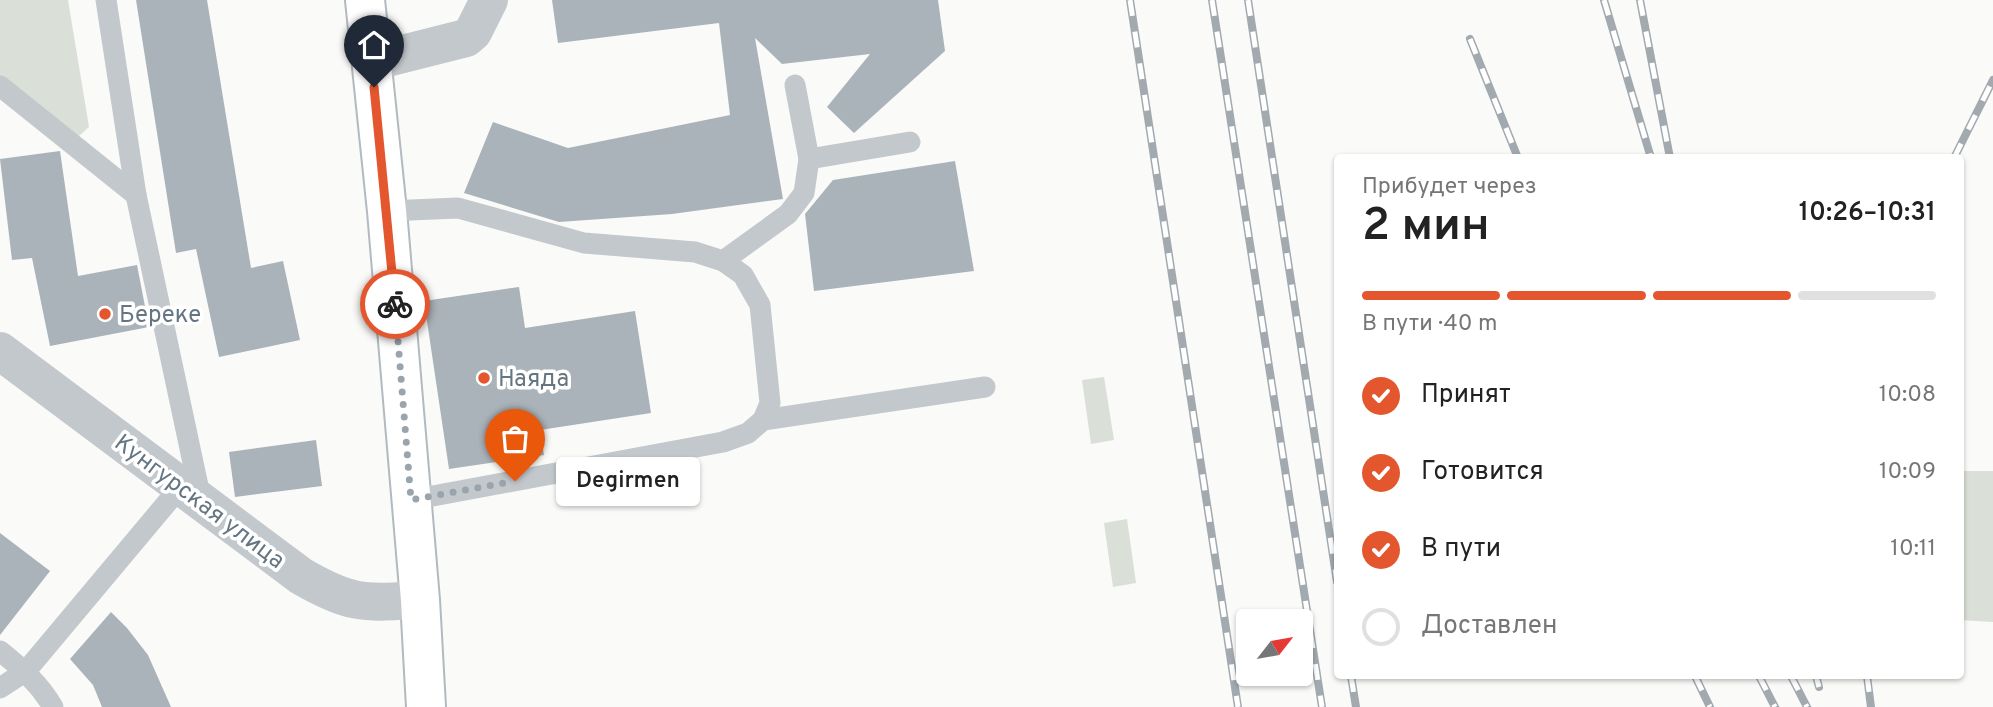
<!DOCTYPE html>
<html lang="ru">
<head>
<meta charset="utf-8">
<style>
  body { margin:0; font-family:Overpass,sans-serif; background:#f2f2f2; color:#222; height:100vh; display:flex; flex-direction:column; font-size:26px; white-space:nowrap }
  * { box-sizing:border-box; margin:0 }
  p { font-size:23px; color:#767676 }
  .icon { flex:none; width:38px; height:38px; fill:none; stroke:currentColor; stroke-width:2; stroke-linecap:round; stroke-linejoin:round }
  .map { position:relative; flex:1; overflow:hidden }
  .sheet { position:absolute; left:1334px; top:154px; width:630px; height:525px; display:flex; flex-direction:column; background:#fff; border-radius:7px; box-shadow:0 2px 5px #0004 }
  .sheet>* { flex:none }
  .needle { width:46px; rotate:59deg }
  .controls { position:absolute; left:1236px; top:609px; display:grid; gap:14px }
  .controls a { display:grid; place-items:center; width:77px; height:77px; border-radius:7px; background:#fff; box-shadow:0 2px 5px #0004; font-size:35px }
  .pin { position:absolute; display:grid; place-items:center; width:60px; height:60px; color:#fff; margin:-72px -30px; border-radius:50% 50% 50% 0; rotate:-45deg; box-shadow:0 0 7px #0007 }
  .pin .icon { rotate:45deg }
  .courier { position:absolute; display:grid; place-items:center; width:70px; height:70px; margin:-35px; border:5px solid #e4572e; border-radius:50%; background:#fff; color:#222; box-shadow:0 2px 9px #0007 }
  .bubble { position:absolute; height:49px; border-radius:7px; background:#fff; box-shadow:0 2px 5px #0004; font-size:23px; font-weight:600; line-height:49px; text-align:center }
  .headline em { font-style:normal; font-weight:600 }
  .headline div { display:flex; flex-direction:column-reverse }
  .headline { display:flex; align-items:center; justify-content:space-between; height:119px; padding:0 28px }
  h1 { font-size:46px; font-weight:600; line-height:52px }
  .bar { display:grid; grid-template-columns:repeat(4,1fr); gap:10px 7px; align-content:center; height:84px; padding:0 28px }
  .bar i { height:9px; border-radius:5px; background:#e0e0e0 }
  .bar .active { background:#e4572e }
  .bar p { grid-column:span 4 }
  ol { padding:0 28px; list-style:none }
  li { display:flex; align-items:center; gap:21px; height:77px }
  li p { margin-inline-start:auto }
  li .icon { padding:7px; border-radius:50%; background:#e4572e; color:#fff; stroke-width:4 }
  li:last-child { color:#767676 }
  li i { width:38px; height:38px; border:4px solid #e0e0e0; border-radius:50% }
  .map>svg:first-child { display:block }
</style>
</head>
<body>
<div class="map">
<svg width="1993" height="707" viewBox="0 0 1993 707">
  <rect width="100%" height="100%" fill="#fafaf8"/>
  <g fill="#dadfd7">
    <path d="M0,0h68l21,127 -18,16 -71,-57z"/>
    <path d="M1104,377l10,63 -23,4 -9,-64z"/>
    <path d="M1960,471h33v151l-33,-2z"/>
    <path d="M1127,519l9,64 -23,4 -9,-64z"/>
  </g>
  <g fill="#aab3b9">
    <path d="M136,0h71l44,268 32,-7 17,79 -81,17 -23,-108 -20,4z"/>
    <path d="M552,0h386l7,51 -91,82 -27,-26 43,-53 -88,10 -27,-26 28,161 -111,15 -113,8 -95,-29 29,-71 75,26 162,-33 -11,-92 -161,20z"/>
    <path d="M60,151l18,125 59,-11 12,62 -99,19 -18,-88 -20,2 -12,-101z"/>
    <path d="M955,161l19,110 -160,20 -9,-77 28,-34z"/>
    <path d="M519,287l6,41 110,-17 16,102 -111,17 4,25 -95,14 -25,-168z"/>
    <path d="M316,440l6,46 -87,11 -6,-45z"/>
    <path d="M0,533l50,38 -50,64z"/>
    <path d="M111,612l16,16 21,27 23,52h-69l-9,-22 -23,-26z"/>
  </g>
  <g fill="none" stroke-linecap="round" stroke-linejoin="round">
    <defs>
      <path id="secondary" d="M365,0l22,211 33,389 6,107"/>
    </defs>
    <use href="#secondary" stroke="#b3babf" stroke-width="42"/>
    <g stroke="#c3c8cc" stroke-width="21">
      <path d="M106,0l30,195 65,305"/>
      <path d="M795,85l14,74"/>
      <path d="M0,86l136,109"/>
      <path d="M387,211l71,-3 126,35 111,9 28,9 20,14 17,30 10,98 -7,17 -15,13 -25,9 -312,58"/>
      <path d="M723,261l65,-47 16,-21 5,-34 101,-17"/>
      <path d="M763,420l222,-33"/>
      <path d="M0,651c21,17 39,32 53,56"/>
      <path d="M0,688l26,-17 155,-185"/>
    </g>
    <g stroke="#c3c8cc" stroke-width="38">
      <path d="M371,62l95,-24 7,-6 16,-32"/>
      <path d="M0,351l301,225c50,29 62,27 119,24"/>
    </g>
    <use href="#secondary" stroke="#fff" stroke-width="38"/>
    <defs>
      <g id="rail">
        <path d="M1130,0l108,707"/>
        <path d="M1212,0l110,707"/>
        <path d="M1248,0l89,582"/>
        <path d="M1604,0l47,158"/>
        <path d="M1640,0l30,158"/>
        <path d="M1470,39l48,119"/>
        <path d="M1954,158l39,-78"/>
        <path d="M1351,676l5,31"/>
        <path d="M1695,676l15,31"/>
        <path d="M1759,676l16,31"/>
        <path d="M1791,676l16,31"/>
        <path d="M1816,676l3,11"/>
        <path d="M1867,676l4,31"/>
      </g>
    </defs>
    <use href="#rail" stroke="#a2aab0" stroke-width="8"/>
    <use href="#rail" stroke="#fff" stroke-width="5" stroke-dasharray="16" stroke-linecap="butt"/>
  </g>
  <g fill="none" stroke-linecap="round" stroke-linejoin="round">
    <path stroke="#99a4ac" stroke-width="7" stroke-dasharray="0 12.6" d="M395,304l16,196 104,-19"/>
    <path stroke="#e4572e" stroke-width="9" d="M374,87l21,217"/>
  </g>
  <g fill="#e4572e" stroke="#fff" stroke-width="2.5">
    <circle cx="105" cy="314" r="7"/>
    <circle cx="484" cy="378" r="7"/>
  </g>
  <g text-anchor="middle" stroke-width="7" stroke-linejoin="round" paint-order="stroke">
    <g font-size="24" fill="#657683" stroke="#fff" text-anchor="start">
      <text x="119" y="322">Береке</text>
      <text x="498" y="386">Наяда</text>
    </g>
    <g font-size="24" fill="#657683" stroke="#fff">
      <text transform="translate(200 501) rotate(37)" y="8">Кунгурская улица</text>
    </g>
  </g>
</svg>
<div class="controls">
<a><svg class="needle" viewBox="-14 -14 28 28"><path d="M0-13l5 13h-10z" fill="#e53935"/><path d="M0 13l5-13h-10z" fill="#767676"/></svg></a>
</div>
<div class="pin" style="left:515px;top:481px;background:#ea580c"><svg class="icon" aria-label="bag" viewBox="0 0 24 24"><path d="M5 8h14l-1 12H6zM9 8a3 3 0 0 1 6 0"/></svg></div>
<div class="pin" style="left:374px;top:87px;background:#1f2937"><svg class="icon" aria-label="home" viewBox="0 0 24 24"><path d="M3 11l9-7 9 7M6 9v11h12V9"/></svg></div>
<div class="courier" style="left:395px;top:304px"><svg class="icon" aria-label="bike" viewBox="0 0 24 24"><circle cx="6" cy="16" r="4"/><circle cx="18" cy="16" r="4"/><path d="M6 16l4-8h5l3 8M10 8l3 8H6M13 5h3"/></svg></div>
<div class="bubble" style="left:556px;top:457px;width:144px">Degirmen</div>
<section class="sheet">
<div class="headline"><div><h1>2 мин</h1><p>Прибудет через</p></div><em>10:26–10:31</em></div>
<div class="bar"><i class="active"></i><i class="active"></i><i class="active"></i><i></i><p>В пути · 40 m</p></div>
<ol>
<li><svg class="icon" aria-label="check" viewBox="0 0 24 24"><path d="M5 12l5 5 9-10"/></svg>Принят<p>10:08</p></li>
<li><svg class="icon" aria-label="check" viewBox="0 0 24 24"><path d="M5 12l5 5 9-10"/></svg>Готовится<p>10:09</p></li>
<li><svg class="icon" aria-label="check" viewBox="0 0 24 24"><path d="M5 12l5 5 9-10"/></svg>В пути<p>10:11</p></li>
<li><i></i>Доставлен</li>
</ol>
</section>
</div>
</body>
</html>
